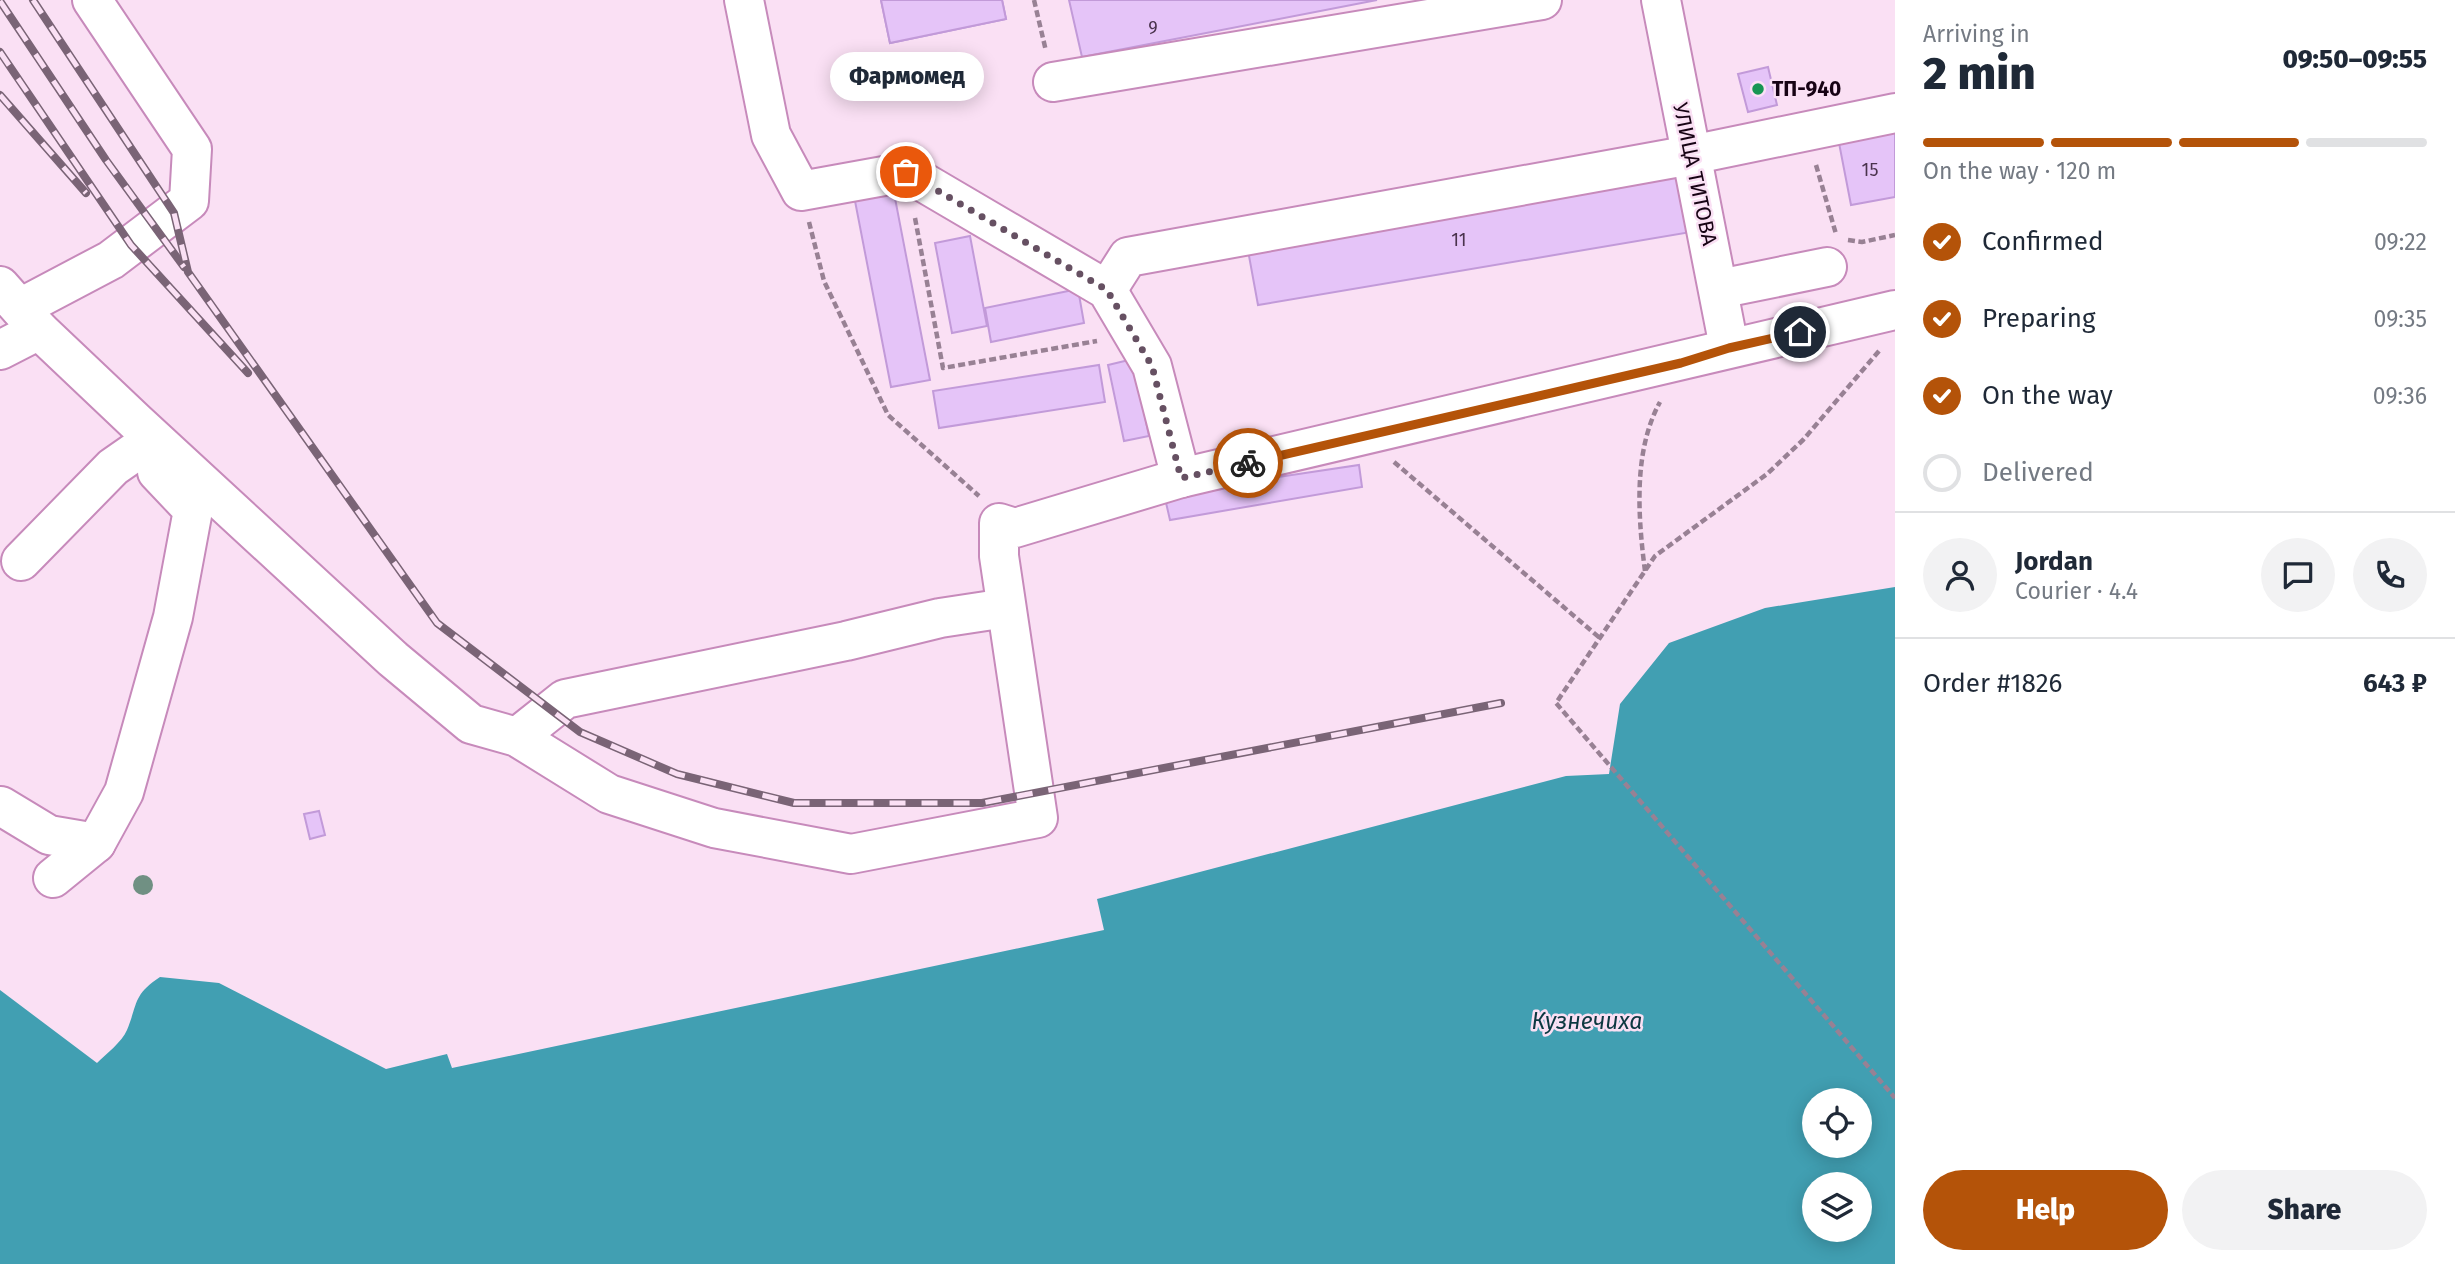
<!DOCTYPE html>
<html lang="en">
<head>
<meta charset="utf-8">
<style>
  body { margin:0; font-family:"Fira Sans",sans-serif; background:#f2f2f3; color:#1f2937; height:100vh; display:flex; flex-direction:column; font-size:26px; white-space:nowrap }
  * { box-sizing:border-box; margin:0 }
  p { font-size:23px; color:#747a83 }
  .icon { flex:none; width:38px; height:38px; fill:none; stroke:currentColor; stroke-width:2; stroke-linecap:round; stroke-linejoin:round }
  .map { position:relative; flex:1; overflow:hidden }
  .side { display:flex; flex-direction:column; background:#fff; width:560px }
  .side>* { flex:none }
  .tools { position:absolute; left:1802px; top:1088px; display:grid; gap:14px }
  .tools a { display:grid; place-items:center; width:70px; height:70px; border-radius:50%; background:#fff; box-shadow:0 4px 18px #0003; font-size:35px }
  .pin { position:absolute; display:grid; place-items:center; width:60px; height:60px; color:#fff; margin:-30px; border:4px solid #fff; border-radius:50%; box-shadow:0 2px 7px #0007 }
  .courier { position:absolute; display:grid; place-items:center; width:70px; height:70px; margin:-35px; border:5px solid #b45309; border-radius:50%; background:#fff; color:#222; box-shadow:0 2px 9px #0007 }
  .bubble { position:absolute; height:49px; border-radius:24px; background:#fff; box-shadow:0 4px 18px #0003; font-size:23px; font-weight:800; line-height:49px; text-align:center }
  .headline em { font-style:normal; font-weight:800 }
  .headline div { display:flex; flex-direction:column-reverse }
  .headline { display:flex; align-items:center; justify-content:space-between; height:119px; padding:0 28px }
  h1 { font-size:46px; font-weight:800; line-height:52px }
  .bar { display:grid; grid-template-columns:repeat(4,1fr); gap:10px 7px; align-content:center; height:84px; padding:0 28px }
  .bar i { height:9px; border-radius:5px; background:#e0e1e3 }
  .bar .active { background:#b45309 }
  .bar p { grid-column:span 4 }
  .line { display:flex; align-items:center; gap:18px; padding:0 28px; border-top:2px solid #e0e1e3 }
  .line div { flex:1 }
  .round { display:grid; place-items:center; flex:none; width:74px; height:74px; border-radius:37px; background:#f2f2f3 }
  ol { padding:0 28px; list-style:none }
  li { display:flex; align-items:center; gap:21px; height:77px }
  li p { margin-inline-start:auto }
  li .icon { padding:7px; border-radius:50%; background:#b45309; color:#fff; stroke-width:4 }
  li:last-child { color:#747a83 }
  li i { width:38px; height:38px; border:4px solid #e0e1e3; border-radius:50% }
  .action { display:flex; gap:14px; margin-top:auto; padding:14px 28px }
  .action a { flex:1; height:80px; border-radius:42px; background:#b45309; color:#fff; font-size:28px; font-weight:800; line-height:80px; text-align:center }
  .action a+a { background:#f2f2f3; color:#1f2937 }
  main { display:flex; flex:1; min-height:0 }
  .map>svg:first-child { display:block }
</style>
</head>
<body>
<main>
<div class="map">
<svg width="1895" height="1264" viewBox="0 0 1895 1264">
  <rect width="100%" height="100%" fill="#fae0f4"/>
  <path fill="#419fb2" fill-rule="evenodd" d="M1895,587v677h-1895v-274l97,73c9,-9 25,-21 30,-33 11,-27 6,-35 33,-53l59,6 167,86 61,-15 5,14 652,-138 -7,-31 469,-123 43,-2 11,-70 49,-61 96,-35zM1815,1101h45v45h-45zM1815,1185h45v45h-45z"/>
  <g fill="#e5c4f8" stroke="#c29ad9" stroke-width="2">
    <path d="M881,0h121l4,19 -116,24z"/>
    <path d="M881,0h121l4,19 -116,24z"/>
    <path d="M1069,0h308l-295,57z"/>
    <path d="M1768,67l9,38 -29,7 -10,-38z"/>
    <path d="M1895,132v65l-44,8 -12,-62z"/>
    <path d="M1681,172l10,60 -433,73 -11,-60z"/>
    <path d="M894,193l36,187 -39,7 -36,-186z"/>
    <path d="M970,236l17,90 -35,7 -17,-90z"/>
    <path d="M1078,289l6,34 -93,19 -6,-34z"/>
    <path d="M1133,359l16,77 -25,5 -16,-76z"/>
    <path d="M1099,365l6,37 -166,26 -6,-37z"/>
    <path d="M1359,465l3,22 -192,33 -6,-26z"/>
    <path d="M319,811l6,24 -15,4 -6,-25z"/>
  </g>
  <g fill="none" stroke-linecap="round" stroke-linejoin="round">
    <defs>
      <g id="minor">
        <path d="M744,0l27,135 30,56 105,-19 201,118 45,76 29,112"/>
        <path d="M1661,0l68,347"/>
        <path d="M1053,82l489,-82"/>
        <path d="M0,286l39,44 96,91 258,238 78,65 46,13 92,57 105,34 137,26 187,-36 -39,-262v-33l16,5 166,-50 714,-168"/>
        <path d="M1719,289l108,-22"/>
        <path d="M1107,290l21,-33 563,-102 204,-42"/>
        <path d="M20,308l91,-48 78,-59 3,-52 -100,-149"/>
        <path d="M0,350l39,-20"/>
        <path d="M21,561l92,-94 23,-16"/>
        <path d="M517,737l48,-38 281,-58 94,-23 66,-10"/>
        <path d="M1,806l48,29 47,8"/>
        <path d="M53,878l43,-35 28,-51 49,-175 20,-107 -36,-38"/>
      </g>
    </defs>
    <use href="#minor" stroke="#c78abb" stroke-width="42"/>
    <g stroke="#988194" stroke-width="4.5" stroke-dasharray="7 3.5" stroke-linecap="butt">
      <path d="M1034,0l12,51"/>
      <path d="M1816,165l20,69"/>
      <path d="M915,218l28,150 154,-27"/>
      <path d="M809,222l15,59 64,134 91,81"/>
      <path d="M1848,240l14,2 33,-7"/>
      <path d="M1879,351l-76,89 -36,34 -112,82 -99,147 339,395"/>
      <path d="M1394,462l207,177"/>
      <path d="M1645,571c-7,-54 -12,-120 15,-169"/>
    </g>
    <use href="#minor" stroke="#fff" stroke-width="38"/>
    <defs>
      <g id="rail">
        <path d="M33,0l141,213 14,59 249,351 143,109 97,42 117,29h188l519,-100"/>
        <path d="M0,1l106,159 78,107"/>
        <path d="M0,52l131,193 117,128"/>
        <path d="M0,95l86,98"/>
      </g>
    </defs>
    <use href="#rail" stroke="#7a6476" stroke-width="8"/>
    <use href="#rail" stroke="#fae0f4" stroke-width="5" stroke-dasharray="16" stroke-linecap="butt"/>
  </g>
  <circle fill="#709083" cx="143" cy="885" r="10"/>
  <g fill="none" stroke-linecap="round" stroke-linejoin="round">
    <path stroke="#665062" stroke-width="7" stroke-dasharray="0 12.6" d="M906,172l201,118 45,76 29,112 67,-15"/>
    <path stroke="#b45309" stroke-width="9" d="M1248,463l433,-100 48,-15 71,-16"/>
  </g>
  <circle fill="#179553" stroke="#fae0f4" stroke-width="2.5" cx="1758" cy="89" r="7"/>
  <g text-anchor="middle" stroke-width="5" stroke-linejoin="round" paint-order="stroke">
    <g font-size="18" fill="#4a334d">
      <text x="1153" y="34">9</text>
      <text x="1870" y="176">15</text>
      <text x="1459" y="246">11</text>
    </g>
    <g font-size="21" font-weight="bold" fill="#170314" stroke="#fae0f4" text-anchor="start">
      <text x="1772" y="96">ТП-940</text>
    </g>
    <g font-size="21" fill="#170314" stroke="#fae0f4">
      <text transform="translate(1695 174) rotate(78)" y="7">УЛИЦА ТИТОВА</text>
    </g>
    <g font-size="23" font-style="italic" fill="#0c3841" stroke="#fae0f4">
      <text x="1587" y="1029">Кузнечиха</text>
    </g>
  </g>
</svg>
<div class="tools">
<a><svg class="icon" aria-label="locate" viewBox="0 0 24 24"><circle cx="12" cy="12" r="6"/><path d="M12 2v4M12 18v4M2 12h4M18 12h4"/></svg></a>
<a><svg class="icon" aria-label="layers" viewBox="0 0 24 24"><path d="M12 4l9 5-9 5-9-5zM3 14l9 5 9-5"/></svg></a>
</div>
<div class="pin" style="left:906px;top:172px;background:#ea580c"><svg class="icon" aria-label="bag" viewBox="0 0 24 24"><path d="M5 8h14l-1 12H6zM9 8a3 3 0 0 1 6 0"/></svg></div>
<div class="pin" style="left:1800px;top:332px;background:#1f2937"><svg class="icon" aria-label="home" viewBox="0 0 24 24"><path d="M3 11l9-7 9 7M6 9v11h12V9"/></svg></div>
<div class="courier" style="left:1248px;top:463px"><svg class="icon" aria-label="bike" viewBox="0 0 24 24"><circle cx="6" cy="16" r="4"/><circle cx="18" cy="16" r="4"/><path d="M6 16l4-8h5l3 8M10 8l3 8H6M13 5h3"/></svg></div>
<div class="bubble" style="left:830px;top:52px;width:154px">Фармомед</div>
</div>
<section class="side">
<div class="headline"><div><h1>2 min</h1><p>Arriving in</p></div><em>09:50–09:55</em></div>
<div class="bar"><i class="active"></i><i class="active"></i><i class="active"></i><i></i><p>On the way · 120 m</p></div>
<ol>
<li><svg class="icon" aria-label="check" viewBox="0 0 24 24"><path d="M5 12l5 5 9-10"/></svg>Confirmed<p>09:22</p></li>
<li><svg class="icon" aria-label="check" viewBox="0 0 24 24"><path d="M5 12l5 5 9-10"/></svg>Preparing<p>09:35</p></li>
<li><svg class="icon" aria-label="check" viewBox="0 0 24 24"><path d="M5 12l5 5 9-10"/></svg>On the way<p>09:36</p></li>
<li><i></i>Delivered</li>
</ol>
<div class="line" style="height:126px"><a class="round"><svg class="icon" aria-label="person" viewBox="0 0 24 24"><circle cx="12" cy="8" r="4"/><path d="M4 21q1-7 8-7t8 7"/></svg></a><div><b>Jordan</b><p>Courier · 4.4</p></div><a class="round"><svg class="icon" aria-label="chat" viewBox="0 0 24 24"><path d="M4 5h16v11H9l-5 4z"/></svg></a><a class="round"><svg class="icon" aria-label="phone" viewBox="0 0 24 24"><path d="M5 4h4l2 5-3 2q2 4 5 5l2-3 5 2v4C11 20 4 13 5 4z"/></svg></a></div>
<div class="line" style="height:91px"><div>Order #1826</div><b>643 ₽</b></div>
<div class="action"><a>Help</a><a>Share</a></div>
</section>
</main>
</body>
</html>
